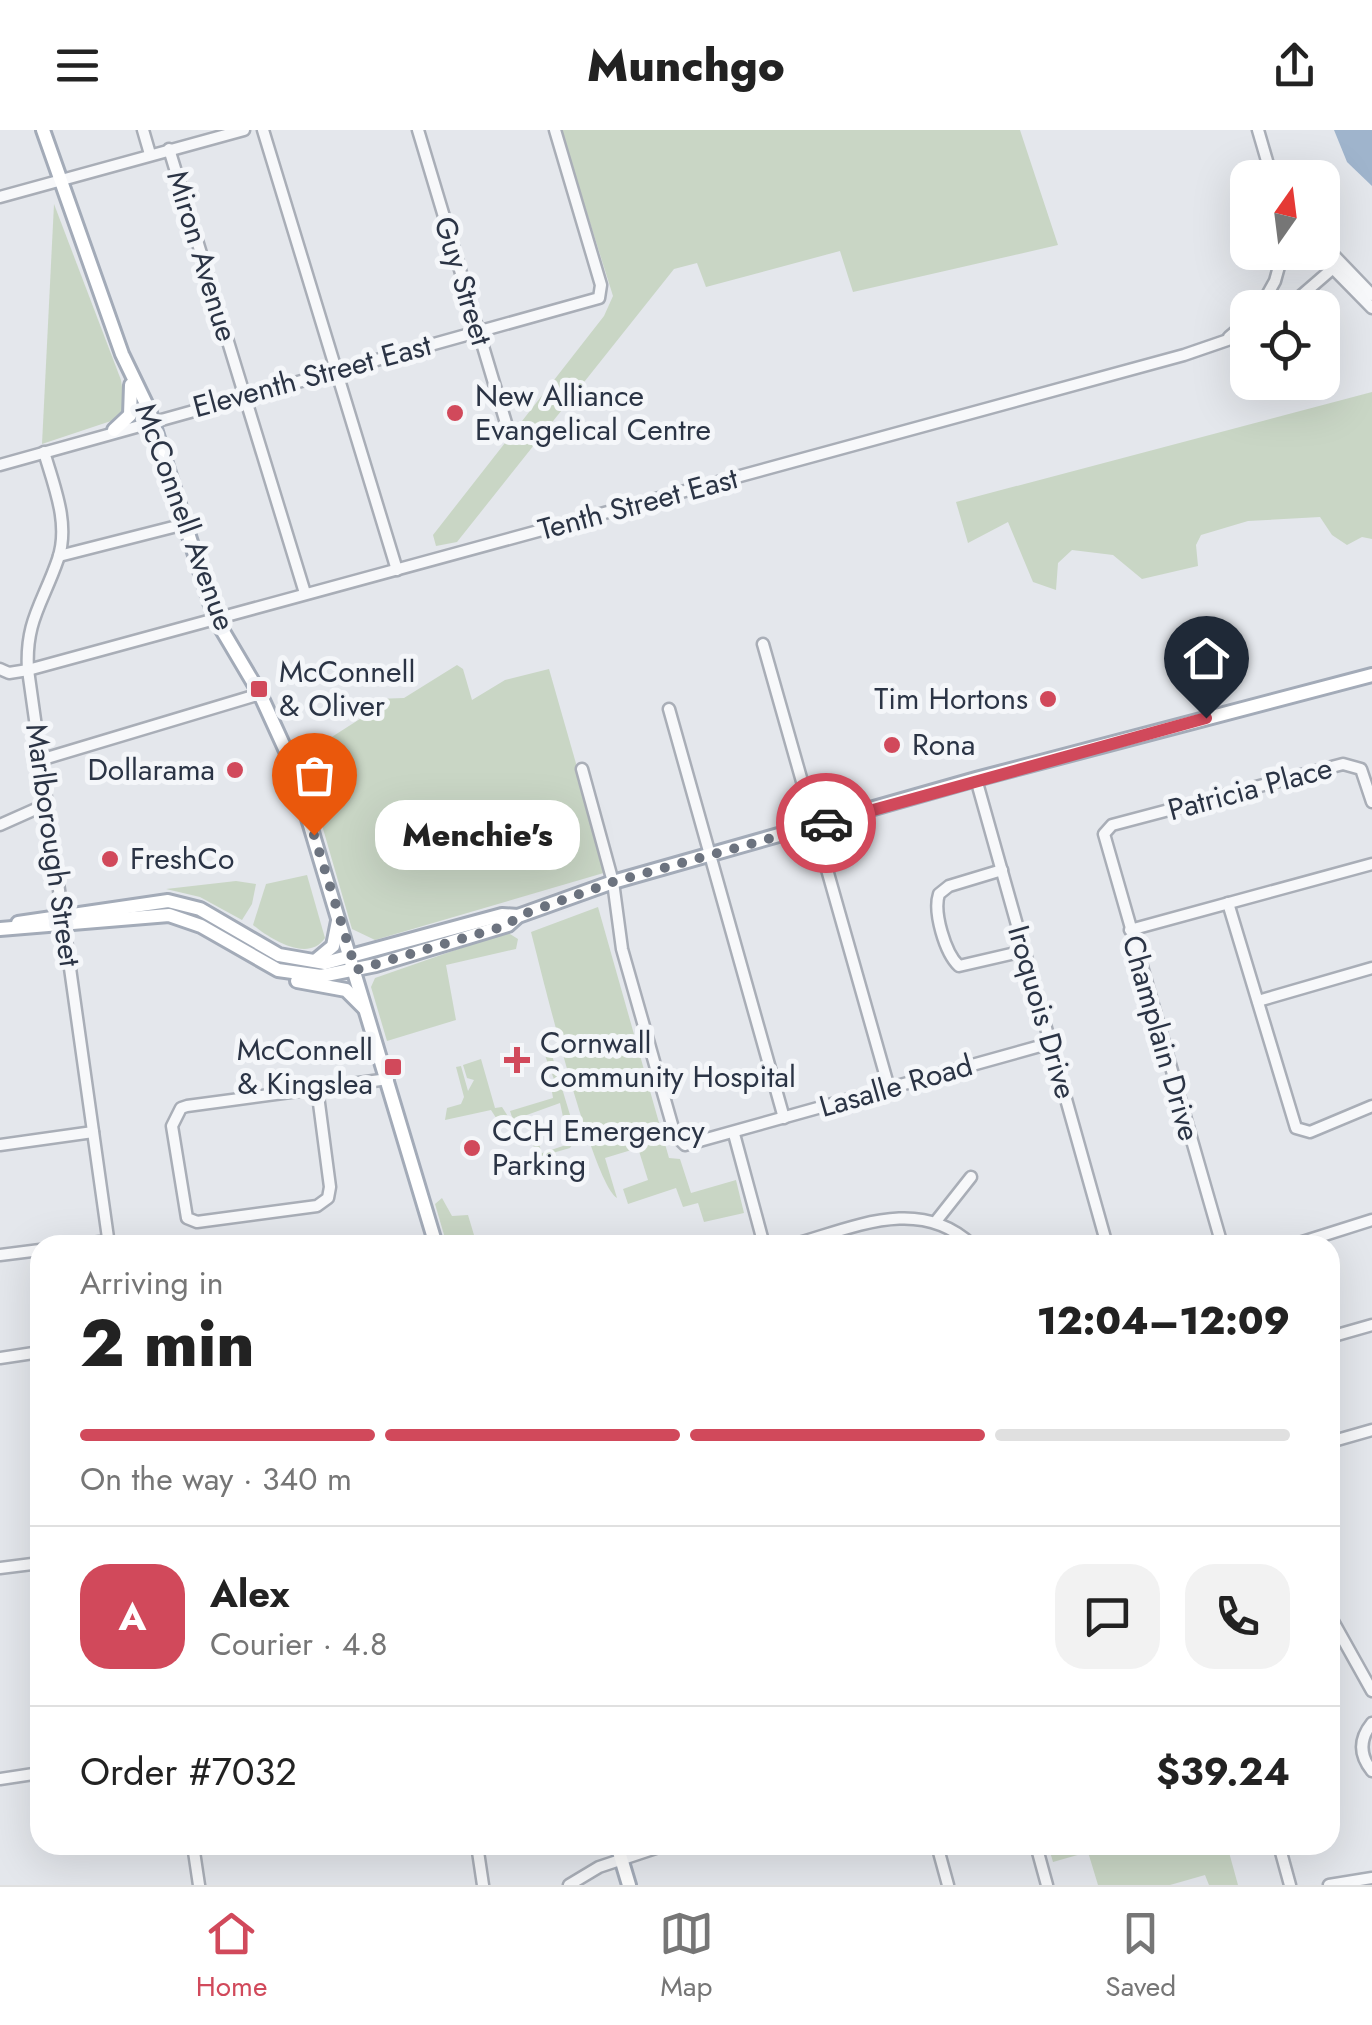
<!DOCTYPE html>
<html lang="en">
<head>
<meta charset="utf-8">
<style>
  body { margin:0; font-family:Jost,sans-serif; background:#f2f2f2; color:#222; height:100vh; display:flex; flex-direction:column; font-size:38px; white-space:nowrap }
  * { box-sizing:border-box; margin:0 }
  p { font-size:32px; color:#767676 }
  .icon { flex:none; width:55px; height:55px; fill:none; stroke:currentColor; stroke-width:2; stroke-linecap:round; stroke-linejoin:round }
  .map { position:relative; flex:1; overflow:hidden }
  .sheet { position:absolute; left:30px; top:1105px; width:1310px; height:620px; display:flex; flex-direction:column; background:#fff; border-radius:30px; box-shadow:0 10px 40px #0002 }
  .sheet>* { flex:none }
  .needle { width:65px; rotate:14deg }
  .tools { position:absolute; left:1230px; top:30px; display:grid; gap:20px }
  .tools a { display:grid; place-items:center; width:110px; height:110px; border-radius:20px; background:#fff; box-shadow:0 10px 40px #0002; font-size:50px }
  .pin { position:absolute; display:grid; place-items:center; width:85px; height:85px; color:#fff; margin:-102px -42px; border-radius:50% 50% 50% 0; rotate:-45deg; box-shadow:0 0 10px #0007 }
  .pin .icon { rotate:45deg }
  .courier { position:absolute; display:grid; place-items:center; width:100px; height:100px; margin:-50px; border:8px solid #d1495b; border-radius:50%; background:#fff; color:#222; box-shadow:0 2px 12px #0007 }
  .bubble { position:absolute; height:70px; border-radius:30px; background:#fff; box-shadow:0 10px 40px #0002; font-size:32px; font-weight:800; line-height:70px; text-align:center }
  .overview em { font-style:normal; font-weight:800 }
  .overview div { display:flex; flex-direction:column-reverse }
  .overview { display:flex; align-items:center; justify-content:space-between; height:170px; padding:0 50px }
  h1 { font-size:65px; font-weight:800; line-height:75px }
  .bar { display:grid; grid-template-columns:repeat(4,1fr); gap:15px 10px; align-content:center; height:120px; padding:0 50px }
  .bar i { height:12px; border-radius:8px; background:#e0e0e0 }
  .bar .on { background:#d1495b }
  .bar p { grid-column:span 4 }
  .line { display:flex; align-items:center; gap:25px; padding:0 50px; border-top:2px solid #e0e0e0 }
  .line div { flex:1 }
  .round { display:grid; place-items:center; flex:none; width:105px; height:105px; border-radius:30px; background:#f2f2f2 }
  header { display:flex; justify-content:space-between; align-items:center; height:130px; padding:0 50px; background:#fff; font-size:45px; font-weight:800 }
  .menu { display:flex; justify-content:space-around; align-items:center; height:140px; border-top:2px solid #e0e0e0; background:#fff; font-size:28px; color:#767676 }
  .menu a { display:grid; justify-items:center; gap:5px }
  .menu .on { color:#d1495b }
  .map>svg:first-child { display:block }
</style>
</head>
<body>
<header><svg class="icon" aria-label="menu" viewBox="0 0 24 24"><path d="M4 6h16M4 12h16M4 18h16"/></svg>Munchgo<svg class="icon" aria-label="share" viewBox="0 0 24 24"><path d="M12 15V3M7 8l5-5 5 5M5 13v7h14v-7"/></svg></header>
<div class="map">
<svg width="1372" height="1755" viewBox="0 0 1372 1755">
  <rect width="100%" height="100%" fill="#e4e7ec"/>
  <g fill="#c9d6c5">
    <path d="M561,0h459l38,115 -205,47 -13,-41 -134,36 -9,-24 -23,6 -217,273 -21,4 -3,-11 171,-219 9,-20z"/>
    <path d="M54,74l67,176 4,28 -14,13 -69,23z"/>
    <path d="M1372,262v147l-10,-2 -15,8 -15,-10 -12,-18 -72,4 -47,14 -5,10 2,21 -56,13 -29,-24 -41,-5 -14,13 -2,27 -23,-8 -25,-60 -40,21 -12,-41z"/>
    <path d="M457,535l6,4 9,31 33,-20 44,-11 58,203 -232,68 -23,-11 -50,-173 61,-39 12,-18 29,-1z"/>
    <path d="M307,745l18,63c-17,25 -55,1 -72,-13l13,-41z"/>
    <path d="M236,751l20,3 -4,20 -10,16 -42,-23 -34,-8z"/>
    <path d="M598,777l71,251 11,1 11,34 45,-13 8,33 -40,9 -6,-19 -15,4 -7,-19 -48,16 -5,-15 25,-9 -10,-32 -33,10 12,40c-25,-16 -75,-224 -86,-266z"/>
    <path d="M507,802l11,7 -2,10 -70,16 10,55 -69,21 -16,-54 4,-9z"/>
    <path d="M543,920l8,2 26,86 -7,10 -28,8 -7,-4 -4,-15 5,-2 6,18 27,-9 -9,-41 -47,17 -3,-9 43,-13 -1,-6 6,-2z"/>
    <path d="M481,929l14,49 7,-1 9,14 -11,3 -9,-14 -46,10 2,-12 14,-4 3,-7 -8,-30 5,-1 7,25 6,-11 -7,-2 -4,-13z"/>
    <path d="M442,1068l10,18 16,-1 9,30h-30l-12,-41z"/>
    <path d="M1048,1715h179l11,40h-29l-4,-10 -35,10h-72l-10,-33 -35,10z"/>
  </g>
  <path fill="#9fb4cc" d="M1334,0h38v56l-25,-24z"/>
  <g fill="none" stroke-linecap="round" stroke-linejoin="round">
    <defs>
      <g id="minor">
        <path d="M143,0l7,24"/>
        <path d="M263,0l134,440"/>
        <path d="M418,0l91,303"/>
        <path d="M1258,0l14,48"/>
        <path d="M169,19l136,444"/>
        <path d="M0,67l244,-67"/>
        <path d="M1322,113l50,52"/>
        <path d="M1317,122l55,56"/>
        <path d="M1260,178l15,-27 8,-29"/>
        <path d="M1287,178l45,-39"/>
        <path d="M1229,207l19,-16"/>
        <path d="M44,322c10,34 26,72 14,107 -15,44 -33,62 -30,111l81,575"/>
        <path d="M0,335l599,-167 2,-13 -46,-155"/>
        <path d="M59,426l126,-32"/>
        <path d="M763,514l126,444"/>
        <path d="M0,539l9,4 19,-3 1156,-315 64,-22"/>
        <path d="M669,579l115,409"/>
        <path d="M40,630l220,-66"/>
        <path d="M582,639l31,113 9,67 53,186 10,10 366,-102"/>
        <path d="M976,649l131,466"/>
        <path d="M0,695l47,-21"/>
        <path d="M1002,740l-53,16 -10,8c-6,18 6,59 20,72l65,-15"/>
        <path d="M1228,773l68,225 14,4 62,-26"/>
        <path d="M1130,800l242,-66"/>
        <path d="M1258,871l114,-33"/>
        <path d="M317,958l13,99 -2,11 -11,8 -120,16 -10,-4 -15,-92 9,-18 6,-2 201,-27"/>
        <path d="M734,1004l30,111"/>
        <path d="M0,1015l93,-13"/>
        <path d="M937,1090l34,-43"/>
        <path d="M73,1115l36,-4"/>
        <path d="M792,1115c61,-17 127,-50 180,0"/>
        <path d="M1222,1115l-118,-411 8,-9 231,-61 18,5 11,33"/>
        <path d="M1293,1115l79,-25"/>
        <path d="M0,1125l40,-5"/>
        <path d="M1330,1207l42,-12"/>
        <path d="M0,1228l40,-6"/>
        <path d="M1330,1312l42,-12"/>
        <path d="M0,1438l40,-5"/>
        <path d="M1330,1486l42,75"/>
        <path d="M1372,1593c-13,16 -13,32 0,48"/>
        <path d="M0,1649l40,-6"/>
        <path d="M193,1715l6,40"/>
        <path d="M477,1715l6,40"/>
        <path d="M937,1715l11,40"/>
        <path d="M1036,1715l11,40"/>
        <path d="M1279,1715l11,40"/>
        <path d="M569,1755l30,-18 66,-22"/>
        <path d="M1329,1755l43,-7"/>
      </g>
      <g id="major">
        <path d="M43,0l79,224 27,56 66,208 45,76 31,68 145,483"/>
        <path d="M114,300l16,-15 1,-30"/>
        <path d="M18,793l150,-22 32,8 79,46 46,8 177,-48 16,1"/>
        <path d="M0,799l169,-14 32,11 77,44 43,6 55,-11 132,-40 10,-9 95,-34 363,-103 396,-104"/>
        <path d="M315,831l18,-15 5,-25"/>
        <path d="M297,851l49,9 18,18"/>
        <path d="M617,1715l12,40"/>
      </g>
    </defs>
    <use href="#minor" stroke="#a9aeb7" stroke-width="15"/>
    <use href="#major" stroke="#a3abb8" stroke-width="18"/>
    <use href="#minor" stroke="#f7f8fa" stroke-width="10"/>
    <use href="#major" stroke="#fff" stroke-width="12"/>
  </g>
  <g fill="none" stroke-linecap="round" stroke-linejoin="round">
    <path stroke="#6c737f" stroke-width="10" stroke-dasharray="0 18" d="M314,705l42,135 152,-45 10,-9 95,-34 213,-59"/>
    <path stroke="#d1495b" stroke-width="12" d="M826,693l380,-105"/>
  </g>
  <g fill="#d1495b" stroke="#f4f6f9" stroke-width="4">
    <circle cx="455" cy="283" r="10"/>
    <rect x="249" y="549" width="20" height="20" rx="5"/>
    <circle cx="1048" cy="569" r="10"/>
    <circle cx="892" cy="615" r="10"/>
    <circle cx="235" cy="640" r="10"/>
    <circle cx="110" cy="729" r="10"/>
    <path d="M512 915h10v10h10v10h-10v10h-10v-10h-10v-10h10z"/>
    <rect x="383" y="927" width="20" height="20" rx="5"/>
    <circle cx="472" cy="1018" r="10"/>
  </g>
  <g text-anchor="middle" stroke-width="10" stroke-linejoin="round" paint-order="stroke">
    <g font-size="30" fill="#2b3445" stroke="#f4f6f9">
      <text transform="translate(202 126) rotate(73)" y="10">Miron Avenue</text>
      <text transform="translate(463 151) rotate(73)" y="10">Guy Street</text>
      <text transform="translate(312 246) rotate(-15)" y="10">Eleventh Street East</text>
      <text transform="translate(638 374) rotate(-15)" y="10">Tenth Street East</text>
      <text transform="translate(185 387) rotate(70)" y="10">McConnell Avenue</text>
      <text transform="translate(1250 659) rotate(-15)" y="10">Patricia Place</text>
      <text transform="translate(53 715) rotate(82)" y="10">Marlborough Street</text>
      <text transform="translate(1042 882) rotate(74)" y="10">Iroquois Drive</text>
      <text transform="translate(1161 908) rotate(74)" y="10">Champlain Drive</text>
      <text transform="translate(896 956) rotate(-16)" y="10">Lasalle Road</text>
    </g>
    <g font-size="30" fill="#2b3445" stroke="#f4f6f9" text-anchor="start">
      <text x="475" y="276">New Alliance<tspan x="475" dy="34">Evangelical Centre</tspan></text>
      <text x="279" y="552">McConnell<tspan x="279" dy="34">&amp; Oliver</tspan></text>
      <text x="1028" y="579" text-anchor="end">Tim Hortons</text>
      <text x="912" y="625">Rona</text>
      <text x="215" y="650" text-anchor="end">Dollarama</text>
      <text x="130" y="739">FreshCo</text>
      <text x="540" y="923">Cornwall<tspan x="540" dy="34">Community Hospital</tspan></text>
      <text x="373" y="930" text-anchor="end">McConnell<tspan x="373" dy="34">&amp; Kingslea</tspan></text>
      <text x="492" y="1011">CCH Emergency<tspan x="492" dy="34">Parking</tspan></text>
    </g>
  </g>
</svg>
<div class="tools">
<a><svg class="needle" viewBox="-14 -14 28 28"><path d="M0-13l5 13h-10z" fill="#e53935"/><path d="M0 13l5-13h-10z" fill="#767676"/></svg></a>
<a><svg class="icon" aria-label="locate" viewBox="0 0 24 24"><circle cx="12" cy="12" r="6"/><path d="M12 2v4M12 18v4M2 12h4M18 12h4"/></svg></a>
</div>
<div class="pin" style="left:314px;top:705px;background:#ea580c"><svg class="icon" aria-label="bag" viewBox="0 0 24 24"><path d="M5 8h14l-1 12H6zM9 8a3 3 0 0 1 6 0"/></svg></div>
<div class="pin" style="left:1206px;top:588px;background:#1f2937"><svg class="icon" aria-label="home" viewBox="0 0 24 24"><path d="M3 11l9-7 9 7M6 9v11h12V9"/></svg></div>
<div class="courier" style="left:826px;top:693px"><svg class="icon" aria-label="car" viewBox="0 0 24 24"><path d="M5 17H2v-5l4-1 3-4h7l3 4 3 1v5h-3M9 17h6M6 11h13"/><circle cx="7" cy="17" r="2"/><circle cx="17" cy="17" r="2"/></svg></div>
<div class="bubble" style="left:375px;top:670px;width:205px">Menchie's</div>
<section class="sheet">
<div class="overview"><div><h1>2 min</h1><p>Arriving in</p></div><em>12:04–12:09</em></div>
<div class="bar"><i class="on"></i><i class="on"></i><i class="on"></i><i></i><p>On the way · 340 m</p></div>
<div class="line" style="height:180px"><b class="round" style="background:#d1495b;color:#fff">A</b><div><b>Alex</b><p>Courier · 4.8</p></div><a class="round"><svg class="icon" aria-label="chat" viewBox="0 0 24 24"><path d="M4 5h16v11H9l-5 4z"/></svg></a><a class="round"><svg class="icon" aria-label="phone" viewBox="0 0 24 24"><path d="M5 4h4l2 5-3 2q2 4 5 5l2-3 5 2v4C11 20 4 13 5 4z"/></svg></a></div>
<div class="line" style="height:130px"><div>Order #7032</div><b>$39.24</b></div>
</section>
</div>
<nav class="menu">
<a class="on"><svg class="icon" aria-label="home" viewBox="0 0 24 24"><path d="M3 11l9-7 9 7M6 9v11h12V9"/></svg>Home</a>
<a><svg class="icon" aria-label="map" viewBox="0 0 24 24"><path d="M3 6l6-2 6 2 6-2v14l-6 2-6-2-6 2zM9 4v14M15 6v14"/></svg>Map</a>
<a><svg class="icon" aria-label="saved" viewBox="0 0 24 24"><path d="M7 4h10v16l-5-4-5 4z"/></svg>Saved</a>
</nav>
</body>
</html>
